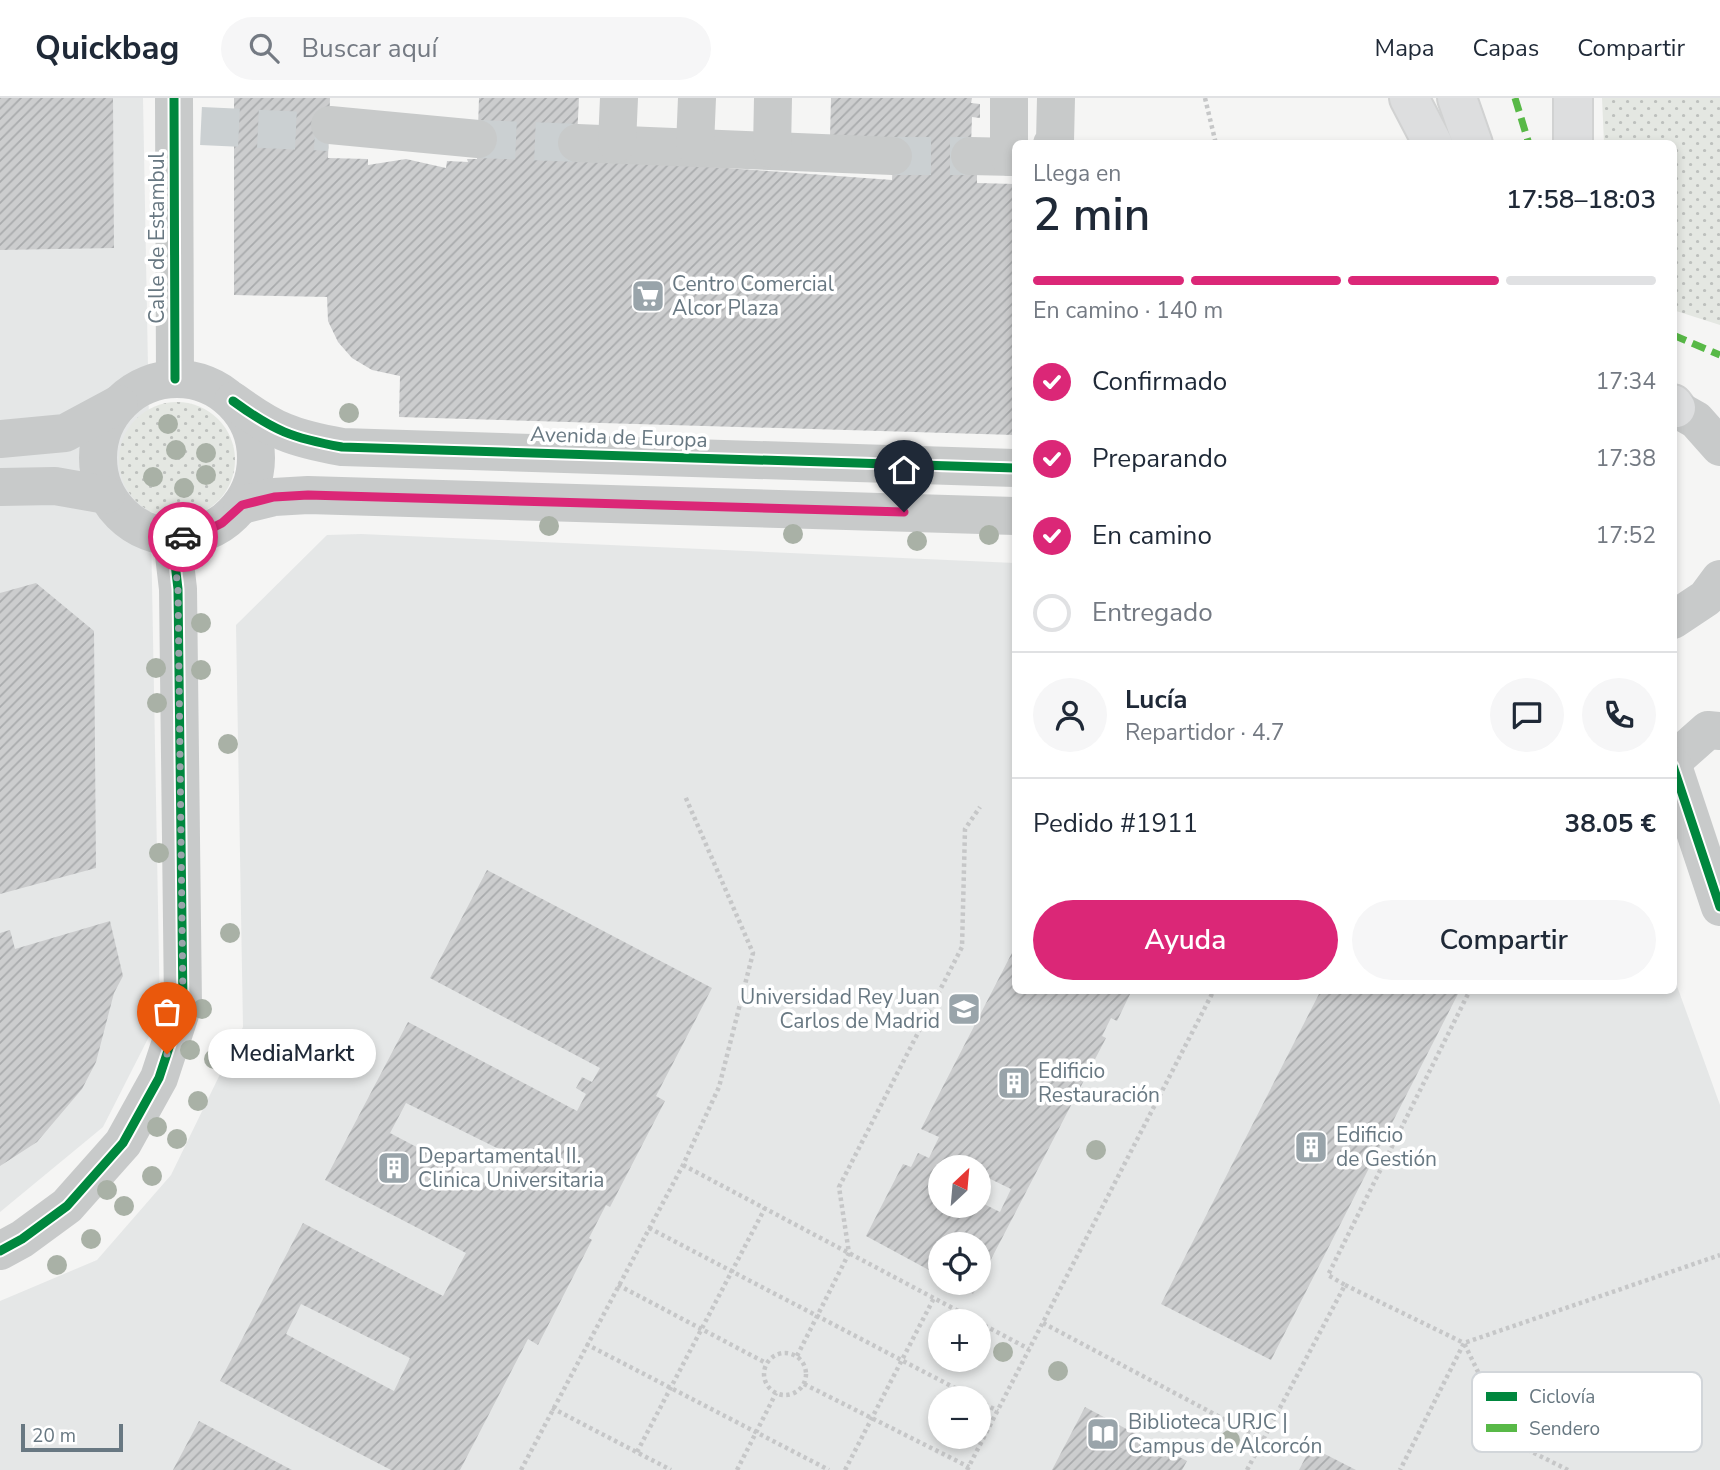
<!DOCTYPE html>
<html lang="es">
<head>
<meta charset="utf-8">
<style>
  body { margin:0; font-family:"Nunito Sans",sans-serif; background:#f6f6f7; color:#1f2937; height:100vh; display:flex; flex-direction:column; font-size:26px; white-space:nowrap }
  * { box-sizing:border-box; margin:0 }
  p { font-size:23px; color:#747a83 }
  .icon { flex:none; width:38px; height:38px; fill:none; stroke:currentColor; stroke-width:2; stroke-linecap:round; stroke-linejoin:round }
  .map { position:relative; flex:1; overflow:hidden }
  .sheet { position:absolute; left:1012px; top:42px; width:665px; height:854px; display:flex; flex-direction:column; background:#fff; border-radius:10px; box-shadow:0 4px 10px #0003 }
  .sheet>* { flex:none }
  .needle { width:46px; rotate:26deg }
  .tools { position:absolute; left:928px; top:1057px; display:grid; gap:14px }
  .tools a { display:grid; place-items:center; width:63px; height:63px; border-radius:50%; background:#fff; box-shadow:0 4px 10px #0003; font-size:35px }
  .scale { position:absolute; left:21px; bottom:18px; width:102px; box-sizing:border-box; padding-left:7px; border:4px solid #687882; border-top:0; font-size:19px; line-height:24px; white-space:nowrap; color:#687882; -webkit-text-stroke:5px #fff; paint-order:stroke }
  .pin { position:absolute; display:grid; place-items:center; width:60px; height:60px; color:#fff; margin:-72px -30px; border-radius:50% 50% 50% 0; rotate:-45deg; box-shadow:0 0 7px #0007 }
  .pin .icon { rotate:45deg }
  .courier { position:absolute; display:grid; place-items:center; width:70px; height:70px; margin:-35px; border:5px solid #db2777; border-radius:50%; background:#fff; color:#222; box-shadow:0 2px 9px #0007 }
  .bubble { position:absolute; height:49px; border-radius:24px; background:#fff; box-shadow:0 4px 10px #0003; font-size:23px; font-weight:600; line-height:49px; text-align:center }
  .headline em { font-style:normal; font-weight:600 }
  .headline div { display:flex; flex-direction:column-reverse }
  .headline { display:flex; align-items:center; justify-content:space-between; height:119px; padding:0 21px }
  h1 { font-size:46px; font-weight:600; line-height:52px }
  .bar { display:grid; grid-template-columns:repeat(4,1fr); gap:10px 7px; align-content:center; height:84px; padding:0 21px }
  .bar i { height:9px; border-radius:5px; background:#e0e1e3 }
  .bar .on { background:#db2777 }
  .bar p { grid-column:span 4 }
  .line { display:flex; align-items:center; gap:18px; padding:0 21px; border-top:2px solid #e0e1e3 }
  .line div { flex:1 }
  .round { display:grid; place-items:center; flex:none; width:74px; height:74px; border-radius:37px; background:#f6f6f7 }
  ol { padding:0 21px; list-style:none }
  li { display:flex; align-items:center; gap:21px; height:77px }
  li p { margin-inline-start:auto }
  li .icon { padding:7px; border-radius:50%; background:#db2777; color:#fff; stroke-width:4 }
  li:last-child { color:#747a83 }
  li i { width:38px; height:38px; border:4px solid #e0e1e3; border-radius:50% }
  .primary-button { display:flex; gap:14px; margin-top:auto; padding:14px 21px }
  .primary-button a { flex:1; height:80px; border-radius:42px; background:#db2777; color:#fff; font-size:28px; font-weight:600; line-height:80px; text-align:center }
  .primary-button a+a { background:#f6f6f7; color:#1f2937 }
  header { display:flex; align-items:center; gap:42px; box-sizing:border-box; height:98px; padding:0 35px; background:#fff; border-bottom:2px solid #e0e1e3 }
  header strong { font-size:33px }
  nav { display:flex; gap:38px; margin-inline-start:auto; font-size:24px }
  .search { width:490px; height:63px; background:#f6f6f7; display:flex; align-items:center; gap:18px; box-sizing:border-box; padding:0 24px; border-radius:38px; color:#747a83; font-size:26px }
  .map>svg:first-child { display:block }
</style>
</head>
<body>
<header>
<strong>Quickbag</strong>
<div class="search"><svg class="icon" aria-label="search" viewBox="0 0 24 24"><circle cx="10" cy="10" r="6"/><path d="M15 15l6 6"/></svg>Buscar aquí</div>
<nav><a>Mapa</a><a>Capas</a><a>Compartir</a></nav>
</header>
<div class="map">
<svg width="1720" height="1372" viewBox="0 0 1720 1372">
  <defs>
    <pattern id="grass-dots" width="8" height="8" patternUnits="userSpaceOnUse" patternTransform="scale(1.75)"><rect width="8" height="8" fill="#e4e7e2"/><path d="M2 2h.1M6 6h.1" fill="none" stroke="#bdc0bd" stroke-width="1.8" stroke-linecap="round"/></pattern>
    <pattern id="building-hatch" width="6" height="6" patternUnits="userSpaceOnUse" patternTransform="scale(1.75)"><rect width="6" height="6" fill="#cccdce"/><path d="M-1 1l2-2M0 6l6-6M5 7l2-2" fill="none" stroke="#a9abad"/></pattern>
  </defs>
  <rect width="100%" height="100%" fill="#f5f5f4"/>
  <g fill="#e5e7e7" fill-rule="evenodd">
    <path d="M0,0h143l17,917 -57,112 -103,85z"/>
    <path d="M361,436l654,29v427h658v-15l47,130v365h-1720v-169l97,-41 74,-85 72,-148 -7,-402 91,-90zM940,1069h38v39h-38zM940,1146h38v39h-38zM940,1223h38v39h-38zM940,1300h38v39h-38z"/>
  </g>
  <g fill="url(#grass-dots)">
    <path d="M1602,0h118v227l-47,-15v-166l-69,-1z"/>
    <circle cx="177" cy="362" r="58"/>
  </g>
  <g fill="url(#building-hatch)" fill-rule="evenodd">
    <path d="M0,0h113l1,150 -114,2z"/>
    <path d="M234,0h96l-2,60 40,1v6l38,-6 40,9 1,-7 21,1 -1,-3h10l2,-61h100l-3,59 316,23 1,-24 -63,-19 1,-39h141l-1,5 9,1v14l-8,-1 -2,56 7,1v9l38,1v251l-616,-18 1,-41 -28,-6 -20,-12 -14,-16 -10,-21 -1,-24 -93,-2z"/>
    <path d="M36,485l58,48 2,237 -96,26v-301z"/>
    <path d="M487,772l225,118 -56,108 9,5 -55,106 -4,-2 -17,33 3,2 -54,105 -10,-6 -68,131h-69l-171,-89 83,-158 140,73 23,-43 -141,-73 83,-158 169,89 9,-17 -10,-6 6,-11 10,5 8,-14 -170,-90zM406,1005l109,54 -17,33 -108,-57zM301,1206l109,54 -16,33 -108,-57z"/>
    <path d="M110,823l13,55 -9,17 -18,69 -14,27 -45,53 -37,24v-233l10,-3 5,19z"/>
    <path d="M1015,849v43h117l-15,31 -6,-3 -9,18 4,2 -133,256 -20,-11h25v-39h-38v32l-74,-40 37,-72 8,3 7,-14 11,5 10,-21 -18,-8zM940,1069h38v6l33,16 -11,23 -22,-11v5h-38z"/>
    <path d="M1321,892h139l-189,370 -110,-56z"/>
    <path d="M1085,1309l102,54 -5,9h-130z"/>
    <path d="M199,1323l93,49h-119z"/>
    <path d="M1311,1349l45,23h-57z"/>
  </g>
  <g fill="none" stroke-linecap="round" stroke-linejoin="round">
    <g stroke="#cbd0d2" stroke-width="38" stroke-dasharray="38 19" stroke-linecap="butt">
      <path d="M201,28l128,6"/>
      <path d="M478,41l99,4"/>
      <path d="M893,58h77"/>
    </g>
    <defs>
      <g id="highway">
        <path d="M1409,0l24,46"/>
        <path d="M1457,0l16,46"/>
        <path d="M1573,46v-46"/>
        <path d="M1673,306l3,4"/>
      </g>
    </defs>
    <use href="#highway" stroke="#d1d2d2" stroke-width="42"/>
    <g stroke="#c6c7c8" stroke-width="4.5" stroke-dasharray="3.5 3.5" stroke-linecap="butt">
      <path d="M1205,0l11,46"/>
      <path d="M683,1067l294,156"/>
      <path d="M649,1130l325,170"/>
      <path d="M618,1187l148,78"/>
      <path d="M1345,1187l119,58 -64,127"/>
      <path d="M978,1224l51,27"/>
      <path d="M1043,1225l220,117"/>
      <path d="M586,1246l243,126"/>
      <circle cx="785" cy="1276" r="21"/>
      <path d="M797,1258l52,-103 -10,-66 123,-240 3,-118 15,-22"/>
      <path d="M804,1286l165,83"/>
      <path d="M978,1303l20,10"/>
      <path d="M552,1310l119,62"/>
      <path d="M637,1354l128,-244"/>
      <path d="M521,1372l162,-305 36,-78 34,-134 -68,-157"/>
      <path d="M737,1372l39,-77"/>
      <path d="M845,1372l89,-172"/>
      <path d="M967,1372l247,-480"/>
      <path d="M1247,1372l98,-185 -17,-10 142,-285"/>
      <path d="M1568,1372l-56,-28 -48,-99 256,-88"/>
    </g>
    <g stroke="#c8caca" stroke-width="38">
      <path d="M174,0l1,281"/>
      <path d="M330,27l148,14"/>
      <path d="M577,45l316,13"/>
      <path d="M617,45l2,-45"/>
      <path d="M1052,46l3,-3 1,-43"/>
      <path d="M695,48l2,-48"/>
      <path d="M772,51l1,-51"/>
      <path d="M970,58l45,1"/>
      <path d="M1009,59v-59"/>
      <circle cx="177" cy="360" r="79"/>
      <path d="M233,303c41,30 59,37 109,46l673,21"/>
      <path d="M1673,309l23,13 24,27"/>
      <path d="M0,341l65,-6 54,-29"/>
      <path d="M0,389l55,-1 51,9"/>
      <path d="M242,407l32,-8 34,-2 707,21"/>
      <path d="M1673,522l33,-22 14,-19"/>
      <path d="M1673,663l35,-31 12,1"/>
      <path d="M1673,668l47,141"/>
      <path d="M0,1153l22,-12 45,-33 56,-63 36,-65 24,-73 -5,-416 -6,-51"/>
    </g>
    <use href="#highway" stroke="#dddedf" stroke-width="38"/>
    <g stroke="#58b947" stroke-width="7" stroke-dasharray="14 7" stroke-linecap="butt">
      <path d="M1515,0l14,46"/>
      <path d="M1673,237l47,20"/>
    </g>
    <defs>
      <g id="cycleway">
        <path d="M174,0l1,281"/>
        <path d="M233,303c41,30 59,37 109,46l673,21"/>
        <path d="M1673,668l47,141"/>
        <path d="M0,1153l22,-12 45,-33 56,-63 36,-65 24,-73 -5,-416 -6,-51"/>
      </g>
    </defs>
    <use href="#cycleway" stroke="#fff" stroke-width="13"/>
    <use href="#cycleway" stroke="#00873e" stroke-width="9"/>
  </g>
  <g fill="#a9b1a6">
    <circle cx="349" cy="315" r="10"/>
    <circle cx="168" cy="326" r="10"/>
    <circle cx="176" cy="352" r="10"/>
    <circle cx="206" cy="355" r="10"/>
    <circle cx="206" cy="377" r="10"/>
    <circle cx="153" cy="379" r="10"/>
    <circle cx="184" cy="390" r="10"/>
    <circle cx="549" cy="428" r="10"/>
    <circle cx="793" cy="436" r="10"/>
    <circle cx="989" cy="437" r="10"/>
    <circle cx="917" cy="443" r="10"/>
    <circle cx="201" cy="525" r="10"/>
    <circle cx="156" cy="570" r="10"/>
    <circle cx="201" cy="572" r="10"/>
    <circle cx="157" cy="605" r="10"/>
    <circle cx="228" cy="646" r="10"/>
    <circle cx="159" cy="755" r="10"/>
    <circle cx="230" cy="835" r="10"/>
    <circle cx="202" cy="911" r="10"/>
    <circle cx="190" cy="952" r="10"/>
    <circle cx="214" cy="961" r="10"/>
    <circle cx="198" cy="1003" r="10"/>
    <circle cx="157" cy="1029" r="10"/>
    <circle cx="177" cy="1041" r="10"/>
    <circle cx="1096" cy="1052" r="10"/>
    <circle cx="152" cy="1078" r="10"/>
    <circle cx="107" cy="1092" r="10"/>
    <circle cx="124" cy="1108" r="10"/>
    <circle cx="91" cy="1141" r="10"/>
    <circle cx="57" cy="1167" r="10"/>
    <circle cx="1003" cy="1254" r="10"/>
    <circle cx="1058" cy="1273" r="10"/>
    <circle cx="1230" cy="1342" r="10"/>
  </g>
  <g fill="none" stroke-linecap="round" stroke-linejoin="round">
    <path stroke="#99a4aa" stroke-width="7" stroke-dasharray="0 12.6" d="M167,956l16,-49 -5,-416 -6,-51 11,-1"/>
    <path stroke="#db2777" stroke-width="9" d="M183,439l15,-2 24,-12 20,-18 32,-8 34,-2 596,17"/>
  </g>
  <defs>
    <symbol id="supermarket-square" viewBox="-11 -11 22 22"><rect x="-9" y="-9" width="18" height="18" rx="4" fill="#99a4aa" stroke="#fff"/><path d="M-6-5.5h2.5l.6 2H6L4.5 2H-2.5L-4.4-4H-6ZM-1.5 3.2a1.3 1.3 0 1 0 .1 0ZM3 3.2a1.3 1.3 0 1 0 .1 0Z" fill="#fff"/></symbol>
    <symbol id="university-square" viewBox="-11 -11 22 22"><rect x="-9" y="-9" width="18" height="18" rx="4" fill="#99a4aa" stroke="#fff"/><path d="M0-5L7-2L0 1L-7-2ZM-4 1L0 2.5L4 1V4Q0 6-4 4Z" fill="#fff"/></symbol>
    <symbol id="building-square" viewBox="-11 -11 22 22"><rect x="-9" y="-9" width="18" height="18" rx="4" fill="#99a4aa" stroke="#fff"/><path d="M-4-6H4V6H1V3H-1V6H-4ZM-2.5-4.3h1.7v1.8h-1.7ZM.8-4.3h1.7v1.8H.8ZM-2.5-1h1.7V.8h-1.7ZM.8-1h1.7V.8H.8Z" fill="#fff"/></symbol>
    <symbol id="library-square" viewBox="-11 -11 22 22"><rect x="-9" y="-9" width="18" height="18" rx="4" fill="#99a4aa" stroke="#fff"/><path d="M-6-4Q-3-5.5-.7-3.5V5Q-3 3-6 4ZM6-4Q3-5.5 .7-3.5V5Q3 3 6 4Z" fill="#fff"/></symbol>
  </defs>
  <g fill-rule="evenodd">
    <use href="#supermarket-square" x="629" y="179" width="38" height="38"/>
    <use href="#university-square" x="945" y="892" width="38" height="38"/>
    <use href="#building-square" x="995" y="966" width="38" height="38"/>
    <use href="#building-square" x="1292" y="1030" width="38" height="38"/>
    <use href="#building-square" x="375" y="1051" width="38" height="38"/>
    <use href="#library-square" x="1084" y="1317" width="38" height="38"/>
  </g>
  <g text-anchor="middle" stroke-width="7" stroke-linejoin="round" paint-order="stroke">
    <g font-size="21" fill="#687882" stroke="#fff">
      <text transform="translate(157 140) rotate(-90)" y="7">Calle de Estambul</text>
      <text transform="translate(619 339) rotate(2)" y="7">Avenida de Europa</text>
    </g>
    <g font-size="21" fill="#687882" stroke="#fff" text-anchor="start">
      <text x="672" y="193">Centro Comercial<tspan x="672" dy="24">Alcor Plaza</tspan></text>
      <text x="940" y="906" text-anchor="end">Universidad Rey Juan<tspan x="940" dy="24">Carlos de Madrid</tspan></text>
      <text x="1038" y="980">Edificio<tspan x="1038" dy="24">Restauración</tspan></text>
      <text x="1336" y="1044">Edificio<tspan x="1336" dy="24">de Gestión</tspan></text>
      <text x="418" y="1065">Departamental II.<tspan x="418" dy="24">Clinica Universitaria</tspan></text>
      <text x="1128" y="1331">Biblioteca URJC |<tspan x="1128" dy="24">Campus de Alcorcón</tspan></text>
    </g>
  </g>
  <rect x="1472" y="1274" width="230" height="80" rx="10" fill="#fff" stroke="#d2d6da" stroke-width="2"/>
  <rect x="1486" y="1294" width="31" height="9" fill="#00873e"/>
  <rect x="1486" y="1326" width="31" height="8" fill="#58b947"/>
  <g font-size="19" fill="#687882">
    <text x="1529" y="1305">Ciclovía</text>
    <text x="1529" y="1337">Sendero</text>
  </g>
</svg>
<div class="tools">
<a><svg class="needle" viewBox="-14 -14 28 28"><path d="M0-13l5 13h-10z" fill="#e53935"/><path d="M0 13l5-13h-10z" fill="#747a83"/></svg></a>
<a><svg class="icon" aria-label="locate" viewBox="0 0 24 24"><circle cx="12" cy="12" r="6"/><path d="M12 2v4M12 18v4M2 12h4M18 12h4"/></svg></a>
<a>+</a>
<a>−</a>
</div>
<div class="scale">20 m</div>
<div class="pin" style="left:167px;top:956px;background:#ea580c"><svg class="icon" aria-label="bag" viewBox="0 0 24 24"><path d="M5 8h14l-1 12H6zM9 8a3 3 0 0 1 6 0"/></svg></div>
<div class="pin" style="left:904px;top:414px;background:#1f2937"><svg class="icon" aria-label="home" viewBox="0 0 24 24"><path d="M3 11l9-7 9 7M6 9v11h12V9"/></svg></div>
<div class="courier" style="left:183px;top:439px"><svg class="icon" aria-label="car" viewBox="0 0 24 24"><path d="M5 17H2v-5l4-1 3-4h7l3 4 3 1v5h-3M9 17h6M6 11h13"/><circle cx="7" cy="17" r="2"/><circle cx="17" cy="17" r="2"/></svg></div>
<div class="bubble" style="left:208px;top:931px;width:168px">MediaMarkt</div>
<section class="sheet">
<div class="headline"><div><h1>2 min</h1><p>Llega en</p></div><em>17:58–18:03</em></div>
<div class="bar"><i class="on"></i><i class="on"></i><i class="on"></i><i></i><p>En camino · 140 m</p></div>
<ol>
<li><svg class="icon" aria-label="check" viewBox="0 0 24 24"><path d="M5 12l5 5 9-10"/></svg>Confirmado<p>17:34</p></li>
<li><svg class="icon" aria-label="check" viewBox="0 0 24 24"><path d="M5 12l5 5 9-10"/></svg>Preparando<p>17:38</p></li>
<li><svg class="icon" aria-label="check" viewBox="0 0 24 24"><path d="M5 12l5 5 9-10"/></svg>En camino<p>17:52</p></li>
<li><i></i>Entregado</li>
</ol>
<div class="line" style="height:126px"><a class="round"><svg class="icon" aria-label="person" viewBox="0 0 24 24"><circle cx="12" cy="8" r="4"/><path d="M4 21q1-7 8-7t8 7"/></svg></a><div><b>Lucía</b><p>Repartidor · 4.7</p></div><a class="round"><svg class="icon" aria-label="chat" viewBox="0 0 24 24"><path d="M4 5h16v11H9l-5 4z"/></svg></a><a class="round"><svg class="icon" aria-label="phone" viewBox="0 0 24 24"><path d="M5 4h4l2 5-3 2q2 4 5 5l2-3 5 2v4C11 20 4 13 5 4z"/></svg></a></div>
<div class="line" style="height:91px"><div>Pedido #1911</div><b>38.05 €</b></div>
<div class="primary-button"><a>Ayuda</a><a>Compartir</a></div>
</section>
</div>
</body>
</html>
